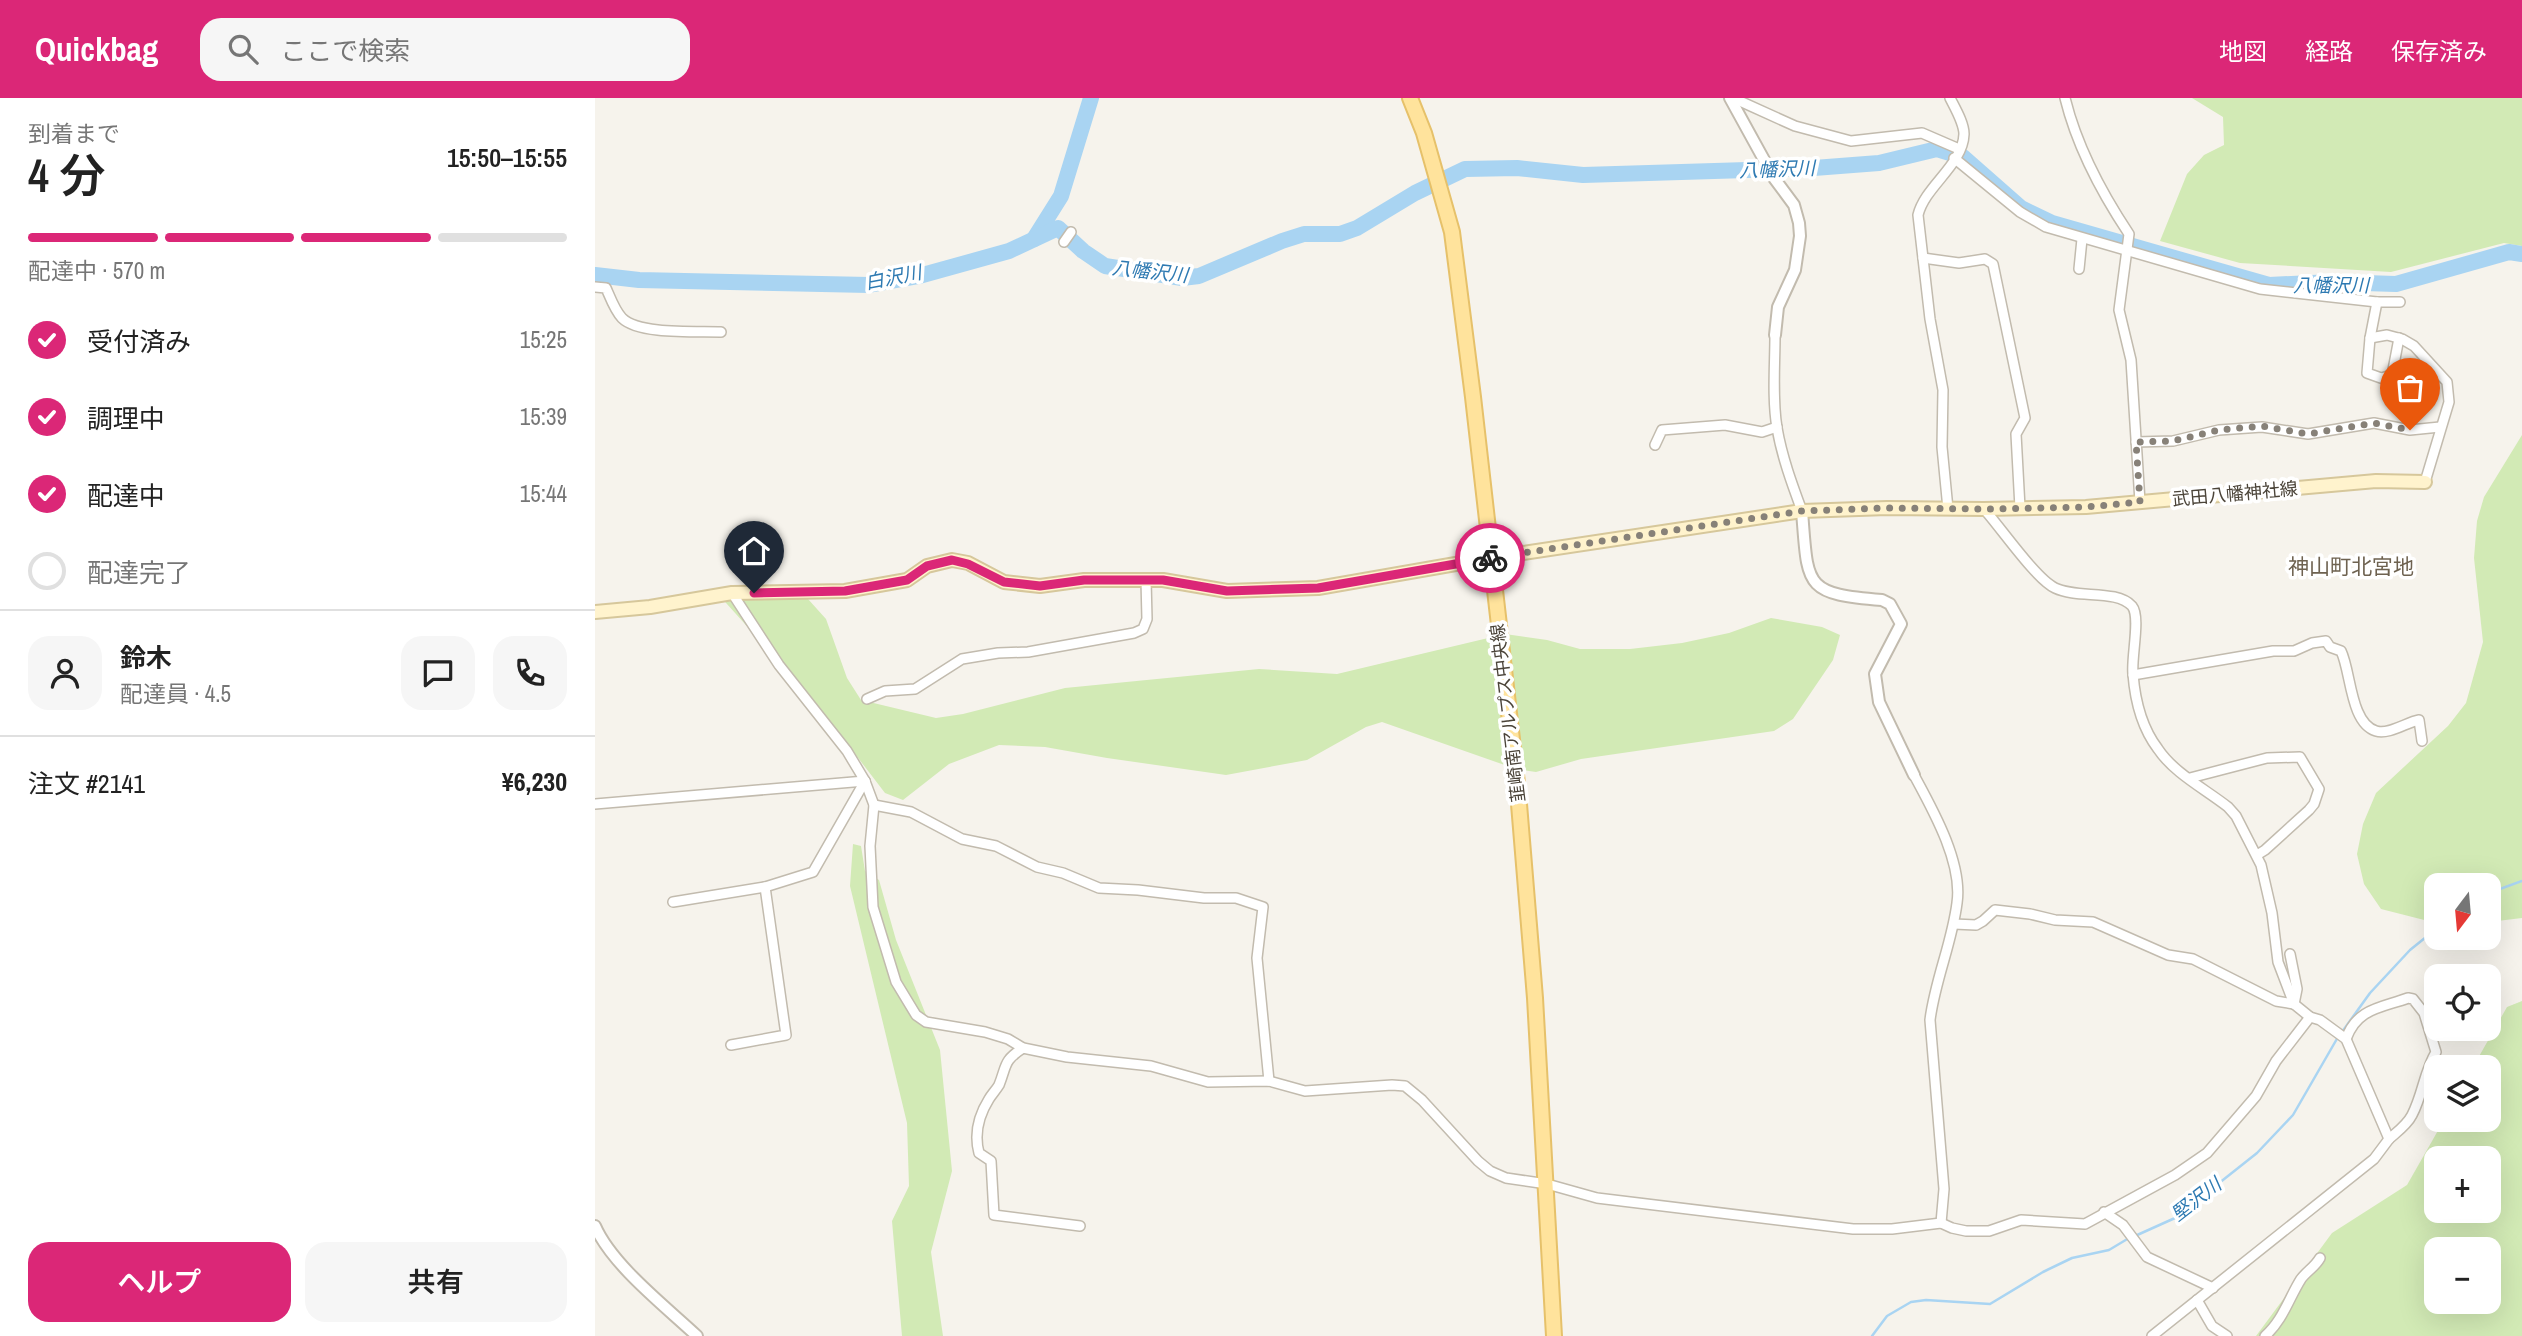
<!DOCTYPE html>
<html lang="ja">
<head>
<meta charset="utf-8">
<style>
  body { margin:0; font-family:"Archivo Narrow","Noto Sans JP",sans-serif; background:#f6f6f6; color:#222; height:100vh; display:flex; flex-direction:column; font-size:26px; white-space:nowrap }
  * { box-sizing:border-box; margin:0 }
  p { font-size:23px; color:#767676 }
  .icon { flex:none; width:38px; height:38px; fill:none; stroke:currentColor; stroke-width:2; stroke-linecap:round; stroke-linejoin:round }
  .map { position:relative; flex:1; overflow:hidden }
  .side { display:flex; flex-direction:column; background:#fff; width:595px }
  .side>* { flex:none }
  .needle { width:46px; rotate:196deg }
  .fabs { position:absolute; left:1829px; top:775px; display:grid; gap:14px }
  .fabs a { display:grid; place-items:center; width:77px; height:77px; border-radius:14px; background:#fff; box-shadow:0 7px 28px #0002; font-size:35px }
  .pin { position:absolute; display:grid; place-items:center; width:60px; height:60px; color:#fff; margin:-72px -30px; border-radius:50% 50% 50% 0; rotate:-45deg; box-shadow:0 0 7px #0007 }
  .pin .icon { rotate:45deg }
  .courier { position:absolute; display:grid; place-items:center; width:70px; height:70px; margin:-35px; border:5px solid #db2777; border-radius:50%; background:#fff; color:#222; box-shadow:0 2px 9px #0007 }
  .head em { font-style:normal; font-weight:600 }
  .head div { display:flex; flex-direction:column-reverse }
  .head { display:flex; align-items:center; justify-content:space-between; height:119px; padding:0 28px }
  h1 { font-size:46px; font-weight:600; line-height:52px }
  .bar { display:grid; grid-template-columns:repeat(4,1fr); gap:10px 7px; align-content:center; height:84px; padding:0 28px }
  .bar i { height:9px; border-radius:5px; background:#e0e0e0 }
  .bar .on { background:#db2777 }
  .bar p { grid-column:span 4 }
  .line { display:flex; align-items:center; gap:18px; padding:0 28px; border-top:2px solid #e0e0e0 }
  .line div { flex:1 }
  .round { display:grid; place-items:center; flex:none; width:74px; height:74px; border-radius:21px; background:#f6f6f6 }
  ol { padding:0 28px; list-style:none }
  li { display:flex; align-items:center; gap:21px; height:77px }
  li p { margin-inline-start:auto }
  li .icon { padding:7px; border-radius:50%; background:#db2777; color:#fff; stroke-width:4 }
  li:last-child { color:#767676 }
  li i { width:38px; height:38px; border:4px solid #e0e0e0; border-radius:50% }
  .cta { display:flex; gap:14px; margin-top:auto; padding:14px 28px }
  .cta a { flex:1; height:80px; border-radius:21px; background:#db2777; color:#fff; font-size:28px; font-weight:600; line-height:80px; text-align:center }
  .cta a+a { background:#f6f6f6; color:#222 }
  header { display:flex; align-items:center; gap:42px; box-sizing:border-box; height:98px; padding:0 35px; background:#db2777; color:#fff }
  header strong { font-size:33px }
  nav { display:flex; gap:38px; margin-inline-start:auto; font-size:24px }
  .search { width:490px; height:63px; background:#f6f6f6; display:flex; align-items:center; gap:18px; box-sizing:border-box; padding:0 24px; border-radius:21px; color:#767676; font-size:26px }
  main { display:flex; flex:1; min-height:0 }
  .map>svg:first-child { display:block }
</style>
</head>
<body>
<header>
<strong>Quickbag</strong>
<div class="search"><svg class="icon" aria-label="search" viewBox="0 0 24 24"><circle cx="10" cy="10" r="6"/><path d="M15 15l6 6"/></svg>ここで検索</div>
<nav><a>地図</a><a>経路</a><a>保存済み</a></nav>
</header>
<main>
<section class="side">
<div class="head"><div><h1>4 分</h1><p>到着まで</p></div><em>15:50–15:55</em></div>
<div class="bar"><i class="on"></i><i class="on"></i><i class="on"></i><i></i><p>配達中 · 570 m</p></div>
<ol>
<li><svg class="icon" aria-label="check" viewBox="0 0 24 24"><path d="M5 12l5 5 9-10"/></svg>受付済み<p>15:25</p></li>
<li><svg class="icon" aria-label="check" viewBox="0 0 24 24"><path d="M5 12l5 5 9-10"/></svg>調理中<p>15:39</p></li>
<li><svg class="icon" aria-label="check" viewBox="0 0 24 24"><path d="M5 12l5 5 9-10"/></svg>配達中<p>15:44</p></li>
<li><i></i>配達完了</li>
</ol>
<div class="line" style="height:126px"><a class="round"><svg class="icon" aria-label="person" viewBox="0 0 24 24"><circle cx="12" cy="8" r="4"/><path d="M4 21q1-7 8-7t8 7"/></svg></a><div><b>鈴木</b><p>配達員 · 4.5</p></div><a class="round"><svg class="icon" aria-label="chat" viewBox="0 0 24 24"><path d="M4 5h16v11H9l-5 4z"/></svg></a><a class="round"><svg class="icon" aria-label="phone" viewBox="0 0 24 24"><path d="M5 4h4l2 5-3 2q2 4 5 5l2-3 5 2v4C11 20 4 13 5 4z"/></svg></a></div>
<div class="line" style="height:91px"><div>注文 #2141</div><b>¥6,230</b></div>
<div class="cta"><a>ヘルプ</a><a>共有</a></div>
</section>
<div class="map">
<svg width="1927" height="1238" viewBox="0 0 1927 1238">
  <rect width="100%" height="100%" fill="#f6f3ec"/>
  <g fill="#d2eab5" fill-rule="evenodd">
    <path d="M1597,0h330v148l-18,-3 -113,29 -151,-9 -80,-22 27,-67 17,-19 20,-10 -1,-28z"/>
    <path d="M1927,337v483l-33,4v-36h-53v37l-55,-14 -17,-25 -7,-30 6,-30 13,-31 72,-67 18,-23 17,-61 -9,-84 3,-37 7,-24z"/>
    <path d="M166,491l47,10 18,20 21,59 14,22 75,18 27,-4 102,-26 194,-19 78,5 168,-40 42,6 33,9h50l52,-6 47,-10 42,-15 51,9 18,8 -7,25 -40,59 -19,12 -193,28 -45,13 -20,-3 -134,-47 -16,5 -59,33 -81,15 -119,-17 -62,-11 -46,-2 -50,19 -46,36 -18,-7 -69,-90 -98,-109z"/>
    <path d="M258,746l8,2 4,25 14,9 17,60 44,110 12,121 -21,81 12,84h-41l-10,-115 17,-35 -2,-63 -57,-237z"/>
    <path d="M1927,903v335h-266l76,-103 75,-48 37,-65h45v-52l-16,-1 34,-60zM1841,1060h53v53h-53zM1841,1152h53v52h-53z"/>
  </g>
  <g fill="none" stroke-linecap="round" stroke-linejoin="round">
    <g stroke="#a9d4f2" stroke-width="2.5">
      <path d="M1894,795l33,-12"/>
      <path d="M1747,934l28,-39 40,-43 26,-21"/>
      <path d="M1540,1138l40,-18 82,-65 36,-38 45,-78"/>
      <path d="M1277,1238l15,-20 24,-14 15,-2 64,4 53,-32 29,-14 37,-8 20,-12"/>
    </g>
    <g stroke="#a9d4f2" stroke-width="16">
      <path d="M439,141l27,-43 30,-98"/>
      <path d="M0,177l44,5 230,5 50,-9 90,-25 49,-23 25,23 22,15 77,12 17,-2 83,-35 22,-7h36l17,-6 58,-35 50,-24 52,-1 66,7 231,-7 65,-5 58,-14 26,8 58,51 31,15 217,62 63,-3 64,2 113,-32 13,2"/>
    </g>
    <defs>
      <g id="minor">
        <path d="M1138,0l62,28 56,15 71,-8 37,16"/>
        <path d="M1470,0c12,49 36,94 64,136l-10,76 12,50 9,142"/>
        <path d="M1359,60l66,54 26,15 214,62 117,13h23"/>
        <path d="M469,144l7,-10"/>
        <path d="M1328,160l36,5 26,-4 8,5 32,154 -9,16 4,74"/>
        <path d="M1484,171l3,-30"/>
        <path d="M0,189l11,1c4,9 9,23 16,30 17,17 75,13 99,14"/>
        <path d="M1782,204l-7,36 -3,35 14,5 11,-3 7,-37"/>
        <path d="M1180,237c0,30 -3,63 2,93 5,29 15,56 25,83"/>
        <path d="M1775,240l17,-3 15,4 12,7 33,36 2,20 -24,80"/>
        <path d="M1541,344l37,-1 46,-11 43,-3 46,7 66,-11 36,7 30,-3"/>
        <path d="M1060,347l7,-15 63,-5 37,7 15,-5"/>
        <path d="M1353,411l-6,-62 1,-57 -13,-71 -12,-104c7,-29 45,-50 46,-81 0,-11 -9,-26 -14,-36"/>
        <path d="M1389,411c17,19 52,70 71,79 23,11 61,1 77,18 9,11 -1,51 1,68 2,26 9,54 25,75 16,24 47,40 70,58l8,9 25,49 11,48 6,49 16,42 16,13 10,3 26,19 43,100 -15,20 -222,177"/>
        <path d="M137,495l47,72 68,86 18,30 9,24 -4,41 3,61 23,75 20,33 10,7 59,10 23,7 15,9 44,9 84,9 57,16 61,-1 36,10 87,-6 13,1 17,14 56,61 12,10 16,7 41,6 50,14 256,31h39l49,-6 11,5 14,3h23l32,-11 64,4 90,-49 32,-22 49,-57 20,-35 34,-44"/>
        <path d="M1538,577l140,-24h21l18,-8 14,-2 4,6 11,4c10,20 9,72 35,80 13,4 31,-9 43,-11l3,21"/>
        <path d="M272,601l18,-8 30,-2 47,-30 36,-6 30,-1 106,-19 9,-4 4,-10 -1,-39"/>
        <path d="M1319,677c19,35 49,88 43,128 -5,40 -22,77 -27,117l14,169 -3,34"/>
        <path d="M1595,680l77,-20 33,-1 19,32 -5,15 -5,6 -44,40 -8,5"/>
        <path d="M0,706l270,-23"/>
        <path d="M279,707l37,7 51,27 34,7 41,21 26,6 36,15 39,2 66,8h32l27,9 -6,51 12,123"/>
        <path d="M78,804l92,-15 48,-15 52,-91"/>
        <path d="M1359,826l22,1 7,-4 12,-11 35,4 25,6 38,2 75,33 25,4 83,42 18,3"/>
        <path d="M1695,856l7,35 -3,15"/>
        <path d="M1751,941c11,-31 35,-31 62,-41l5,1 11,14 12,39c-12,20 -13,42 -24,63 -5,10 -15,17 -23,24"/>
        <path d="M136,947l55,-10 -21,-148"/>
        <path d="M428,950c-20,13 -16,17 -24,37 -3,5 -7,9 -10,14 -10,16 -15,35 -10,54l12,8 3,54 86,11"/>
        <path d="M1509,1114l19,13 24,32 66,31"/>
        <path d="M1602,1202l15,26 15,10"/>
        <path d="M1670,1238c18,-16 24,-38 36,-57 6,-8 14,-12 19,-21"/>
      </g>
      <g id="tertiary">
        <path d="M1135,0l44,80 20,27 5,18 1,13 -5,34 -17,37 -3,28"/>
        <path d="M1207,413c6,75 1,83 80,89l8,4 11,20 -26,50 4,28 35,73"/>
        <path d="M0,1128c17,39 70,80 102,110"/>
      </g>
      <path id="secondary" d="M0,514l55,-5 82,-14 113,-2 62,-11 20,-14 25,-6 16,3 36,19 36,4 44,-6h79l64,11 91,-3 172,-30 312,-47 85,-3 97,1 102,-2 290,-26 49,1"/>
      <path id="primary" d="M815,0l14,35 28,99 21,165 45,395 17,206 19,338"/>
    </defs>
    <use href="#minor" stroke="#c2bbae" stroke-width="12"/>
    <use href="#tertiary" stroke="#c2bbae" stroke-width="14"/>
    <use href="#secondary" stroke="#d6c79b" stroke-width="16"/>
    <use href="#primary" stroke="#e6c16a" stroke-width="18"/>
    <use href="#minor" stroke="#fff" stroke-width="9"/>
    <use href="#tertiary" stroke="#fff" stroke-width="10"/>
    <use href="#secondary" stroke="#fff3cd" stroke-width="12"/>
    <use href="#primary" stroke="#ffe39c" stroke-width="14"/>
  </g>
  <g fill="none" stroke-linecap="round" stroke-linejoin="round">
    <path stroke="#878178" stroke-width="7" stroke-dasharray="0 12.6" d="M895,460l312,-47 85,-3 97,1 103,-2 53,-5 -4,-60 37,-1 46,-11 43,-4 46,8 66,-11 36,7"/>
    <path stroke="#db2777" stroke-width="9" d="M159,495l91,-2 62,-11 20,-14 25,-6 16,4 36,18 36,4 44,-6h79l64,11 91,-3 172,-30"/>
  </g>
  <g text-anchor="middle" stroke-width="7" stroke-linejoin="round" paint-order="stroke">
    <g font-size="18" fill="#4b4439" stroke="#fff">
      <text transform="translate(1640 396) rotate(-5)" y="6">武田八幡神社線</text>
      <text transform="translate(913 615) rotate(-97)" y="6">韮崎南アルプス中央線</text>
    </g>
    <g font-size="19" font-style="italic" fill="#2e7ab2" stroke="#fff">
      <text transform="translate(1182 71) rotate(-2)" y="7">八幡沢川</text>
      <text transform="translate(555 173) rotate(6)" y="7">八幡沢川</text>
      <text transform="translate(298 179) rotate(-11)" y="7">白沢川</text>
      <text x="1736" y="194">八幡沢川</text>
      <text transform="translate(1601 1101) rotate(-38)" y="7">堅沢川</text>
    </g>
    <g font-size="21" fill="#6e6250" stroke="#fff">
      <text x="1756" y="476">神山町北宮地</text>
    </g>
  </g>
</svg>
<div class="fabs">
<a><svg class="needle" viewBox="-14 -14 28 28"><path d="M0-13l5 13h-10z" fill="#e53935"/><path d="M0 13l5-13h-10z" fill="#767676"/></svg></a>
<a><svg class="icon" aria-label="locate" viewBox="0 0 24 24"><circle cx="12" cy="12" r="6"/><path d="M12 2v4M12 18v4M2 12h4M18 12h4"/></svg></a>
<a><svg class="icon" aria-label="layers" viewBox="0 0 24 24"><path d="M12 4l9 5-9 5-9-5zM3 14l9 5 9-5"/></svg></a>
<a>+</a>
<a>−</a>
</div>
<div class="pin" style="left:1815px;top:332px;background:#ea580c"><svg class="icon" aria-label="bag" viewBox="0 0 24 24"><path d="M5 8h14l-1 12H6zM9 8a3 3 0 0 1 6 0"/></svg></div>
<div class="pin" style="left:159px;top:495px;background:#1f2937"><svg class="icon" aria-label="home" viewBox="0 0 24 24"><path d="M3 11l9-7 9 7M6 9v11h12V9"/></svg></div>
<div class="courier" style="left:895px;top:460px"><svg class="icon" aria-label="bike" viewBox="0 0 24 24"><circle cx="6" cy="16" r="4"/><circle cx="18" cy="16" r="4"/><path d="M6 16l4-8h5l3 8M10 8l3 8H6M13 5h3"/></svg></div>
</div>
</main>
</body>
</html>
